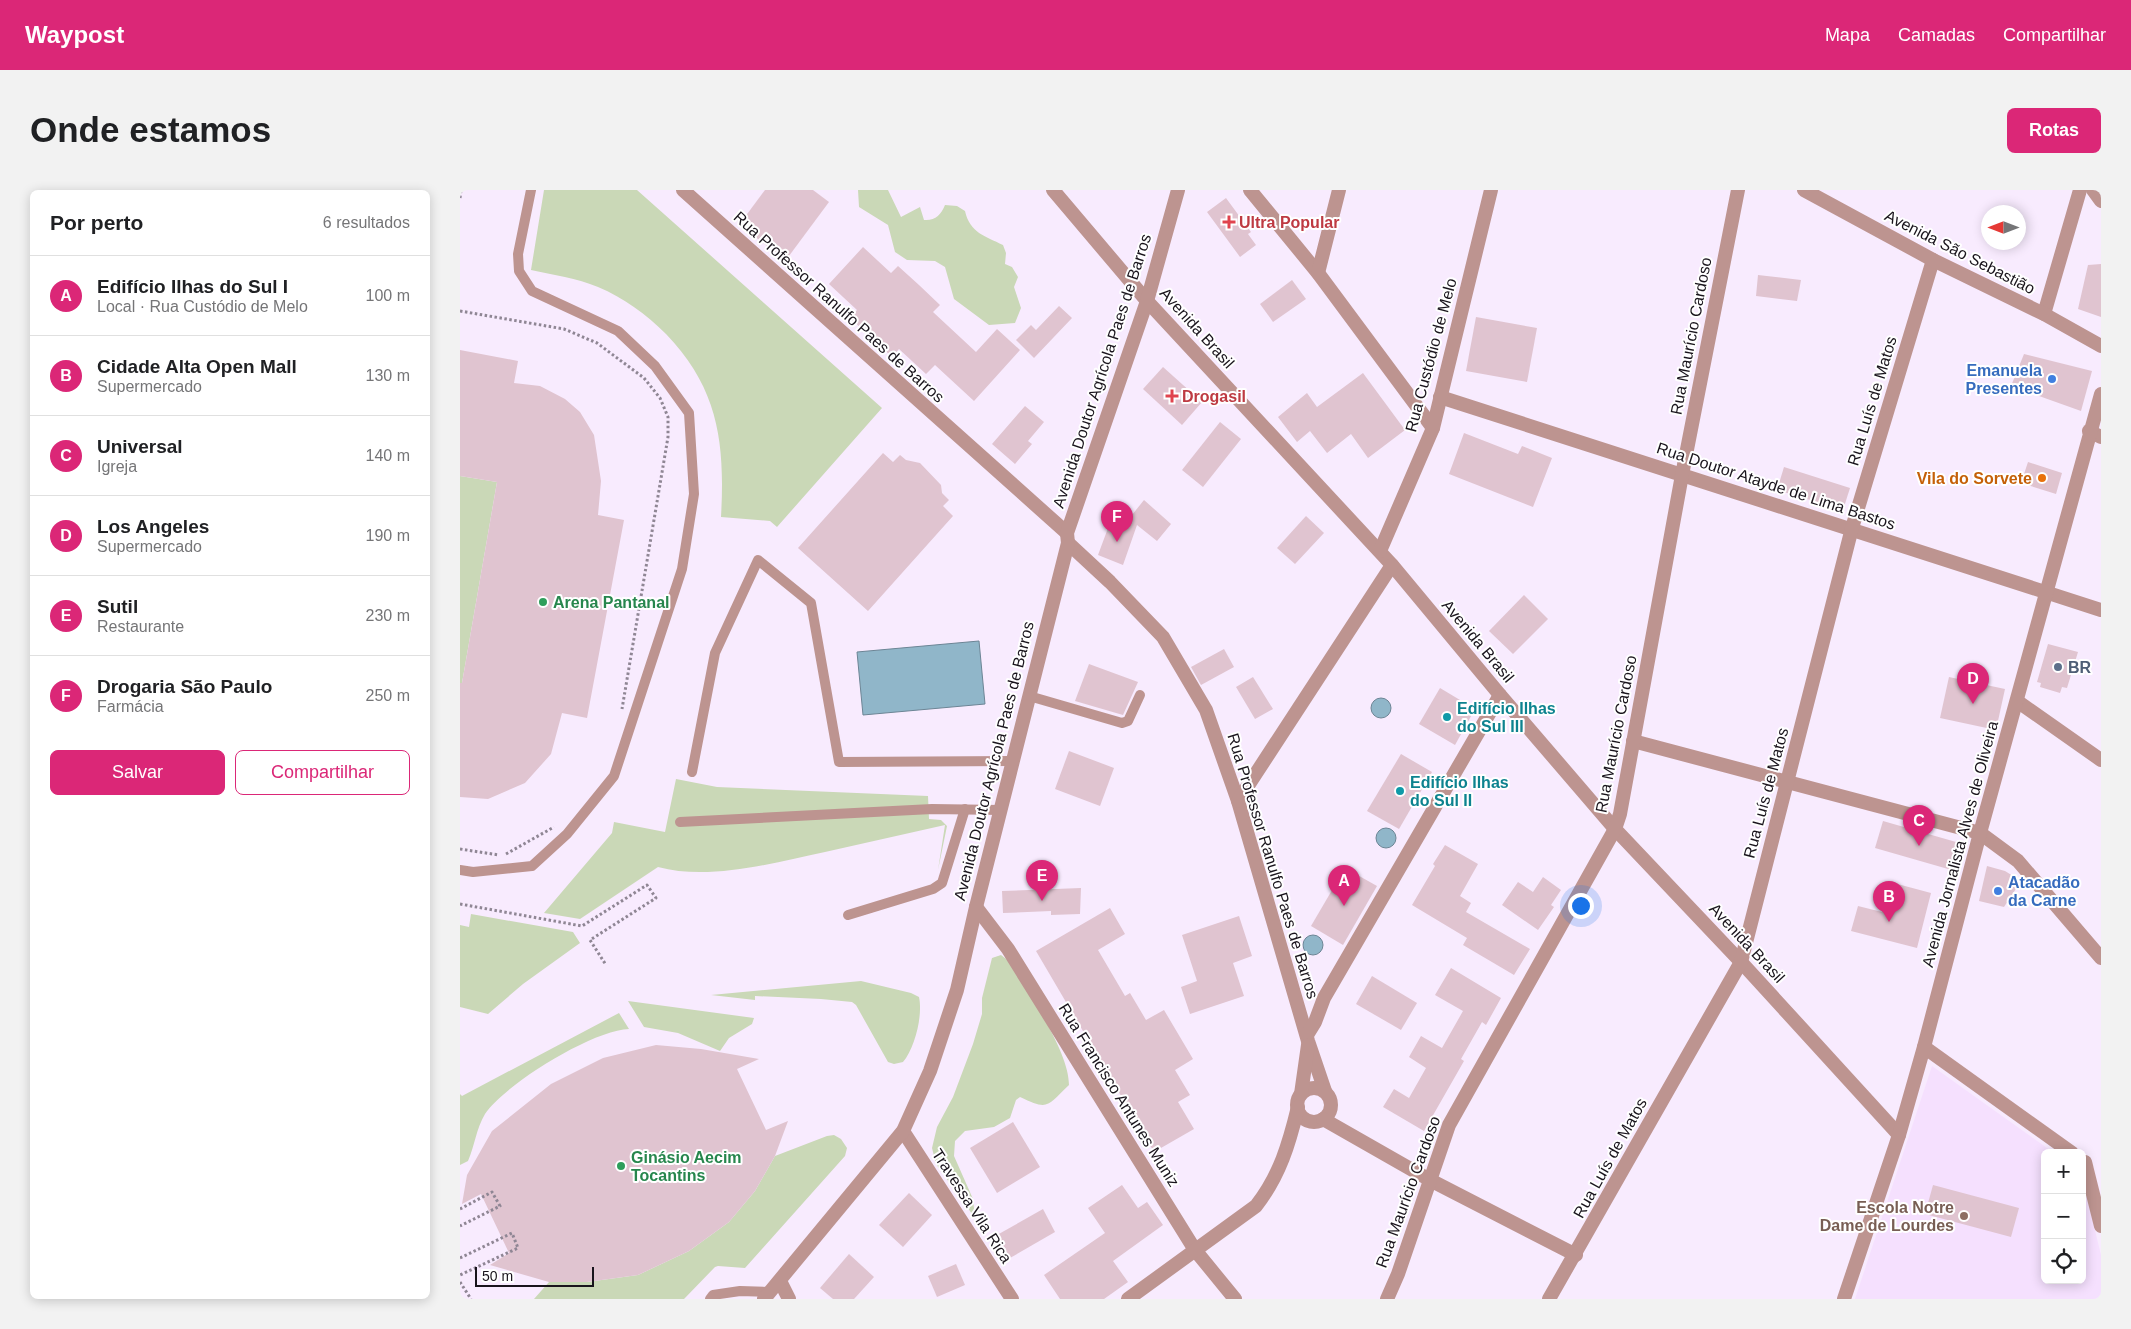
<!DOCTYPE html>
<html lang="pt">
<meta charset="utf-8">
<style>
:root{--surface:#fff;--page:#f2f2f2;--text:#202124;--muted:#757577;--line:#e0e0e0;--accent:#db2777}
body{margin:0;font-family:Helvetica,sans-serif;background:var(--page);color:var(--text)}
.controls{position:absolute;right:15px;bottom:15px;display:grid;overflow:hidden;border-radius:8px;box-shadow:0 2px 12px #0003}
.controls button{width:45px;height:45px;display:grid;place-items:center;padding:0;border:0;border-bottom:1px solid var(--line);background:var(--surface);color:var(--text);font:25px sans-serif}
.compass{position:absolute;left:1521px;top:15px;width:45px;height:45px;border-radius:50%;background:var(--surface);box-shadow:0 2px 12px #0003;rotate:270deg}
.scale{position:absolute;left:15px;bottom:12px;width:119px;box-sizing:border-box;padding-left:5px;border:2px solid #19141c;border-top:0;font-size:14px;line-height:18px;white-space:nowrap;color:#19141c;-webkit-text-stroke:4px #fff;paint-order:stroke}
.you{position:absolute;left:1120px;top:715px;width:18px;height:18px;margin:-12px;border:4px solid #fff;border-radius:50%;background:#1a73e8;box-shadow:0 0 0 8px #1a73e833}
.badge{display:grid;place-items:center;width:32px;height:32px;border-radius:50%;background:var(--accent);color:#fff;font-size:16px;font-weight:700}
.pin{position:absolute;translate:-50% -41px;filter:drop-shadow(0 1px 2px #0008)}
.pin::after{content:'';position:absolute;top:26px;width:18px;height:15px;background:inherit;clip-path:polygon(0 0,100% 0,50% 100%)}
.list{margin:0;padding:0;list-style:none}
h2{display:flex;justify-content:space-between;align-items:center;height:65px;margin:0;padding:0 20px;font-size:21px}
h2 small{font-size:16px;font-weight:400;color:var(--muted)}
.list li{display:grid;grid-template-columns:32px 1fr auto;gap:15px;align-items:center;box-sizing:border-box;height:80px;padding:0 20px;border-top:1px solid var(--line)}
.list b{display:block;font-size:19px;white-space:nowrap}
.list p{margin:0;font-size:16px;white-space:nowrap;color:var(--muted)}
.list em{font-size:16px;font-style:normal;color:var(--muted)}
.actions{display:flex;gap:10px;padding:15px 20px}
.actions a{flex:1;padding:11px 0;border:1px solid var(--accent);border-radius:8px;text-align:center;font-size:18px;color:var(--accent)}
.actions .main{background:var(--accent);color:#fff}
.icon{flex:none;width:28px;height:28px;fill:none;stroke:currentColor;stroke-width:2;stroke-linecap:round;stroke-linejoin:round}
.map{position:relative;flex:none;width:1641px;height:1109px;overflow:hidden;border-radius:8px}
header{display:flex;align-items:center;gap:30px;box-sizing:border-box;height:70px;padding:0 25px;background:var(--accent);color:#fff}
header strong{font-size:24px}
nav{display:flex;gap:28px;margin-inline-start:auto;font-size:18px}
.intro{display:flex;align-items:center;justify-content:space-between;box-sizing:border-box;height:120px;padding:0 30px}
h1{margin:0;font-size:35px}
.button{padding:12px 22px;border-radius:8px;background:var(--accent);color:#fff;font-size:18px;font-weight:700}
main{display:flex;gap:30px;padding:0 30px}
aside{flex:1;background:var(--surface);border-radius:8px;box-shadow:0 2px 12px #0003}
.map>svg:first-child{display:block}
.built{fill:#f5e0fe}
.green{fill:#cad8b7}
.water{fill:#90b6c9;stroke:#6c8595}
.building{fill:#e0c4d0}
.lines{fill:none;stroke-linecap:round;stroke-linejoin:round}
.path{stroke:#8f8694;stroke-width:3;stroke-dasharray:2.5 2.5;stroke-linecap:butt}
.service{stroke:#bd9490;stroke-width:10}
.minor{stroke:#bd9490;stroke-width:14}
.tertiary{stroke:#bd9490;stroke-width:14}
.health-dot{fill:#e0444e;stroke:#fff;stroke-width:2}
.shop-dot{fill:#3f7fe0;stroke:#fff;stroke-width:2}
.food-dot{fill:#e8710a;stroke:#fff;stroke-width:2}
.leisure-dot{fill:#2e9e5b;stroke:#fff;stroke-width:2}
.service-dot{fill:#5c6f8a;stroke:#fff;stroke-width:2}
.culture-dot{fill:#0f9aa8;stroke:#fff;stroke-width:2}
.education-dot{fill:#8d6e63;stroke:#fff;stroke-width:2}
.labels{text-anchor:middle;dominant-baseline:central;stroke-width:4;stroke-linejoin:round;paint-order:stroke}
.health-label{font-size:16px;font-weight:bold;fill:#be3a42;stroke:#fff;text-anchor:start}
.street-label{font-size:16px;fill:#19141c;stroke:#fff}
.shop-label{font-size:16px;font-weight:bold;fill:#366cbe;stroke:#fff;text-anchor:end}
.food-label{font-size:16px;font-weight:bold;fill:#c56008;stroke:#fff;text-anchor:end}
.leisure-label{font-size:16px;font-weight:bold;fill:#27864d;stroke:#fff;text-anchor:start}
.service-label{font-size:16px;font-weight:bold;fill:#4e5e75;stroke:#fff;text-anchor:start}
.culture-label{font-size:16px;font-weight:bold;fill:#0d838f;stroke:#fff;text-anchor:start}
.education-label{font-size:16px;font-weight:bold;fill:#785e54;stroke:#fff;text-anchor:end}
</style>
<header>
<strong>Waypost</strong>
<nav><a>Mapa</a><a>Camadas</a><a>Compartilhar</a></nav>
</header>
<div class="intro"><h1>Onde estamos</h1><a class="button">Rotas</a></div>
<main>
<aside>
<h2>Por perto<small>6 resultados</small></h2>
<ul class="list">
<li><span class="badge">A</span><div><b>Edifício Ilhas do Sul I</b><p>Local · Rua Custódio de Melo</p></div><em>100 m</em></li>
<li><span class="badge">B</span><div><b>Cidade Alta Open Mall</b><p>Supermercado</p></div><em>130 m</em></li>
<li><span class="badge">C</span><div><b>Universal</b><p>Igreja</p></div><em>140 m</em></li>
<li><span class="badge">D</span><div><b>Los Angeles</b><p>Supermercado</p></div><em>190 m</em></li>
<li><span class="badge">E</span><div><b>Sutil</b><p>Restaurante</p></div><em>230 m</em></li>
<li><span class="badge">F</span><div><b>Drogaria São Paulo</b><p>Farmácia</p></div><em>250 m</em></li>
</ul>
<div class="actions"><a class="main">Salvar</a><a>Compartilhar</a></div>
</aside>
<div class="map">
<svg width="1641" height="1109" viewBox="0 0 1641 1109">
<rect width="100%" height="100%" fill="#f8ebfe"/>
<path class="built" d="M1472 876 1594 963H1585V1090H1622V987L1641 1065V1109H1395Z"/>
<g class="green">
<path d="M84 0H177L422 218 317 337 310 331 261 327C265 254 259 199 206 144 186 124 164 108 138 97 117 88 93 85 71 80Z"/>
<path d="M398 0H428L441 27 460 17 464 30C475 31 481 25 485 15L497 16 505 21C510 43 525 46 543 55L546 63 545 74 552 77 558 87 554 97 561 118 555 133 529 135 494 109 485 77 475 71 447 70 435 62 428 35 399 17Z"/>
<path d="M0 286 37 292 2 493H0Z"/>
<path d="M216 589 257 597 468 606 469 629 481 630 487 636 478 680 485 635C445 644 405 653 365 662 313 673 249 691 198 677L120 729 84 723 152 643 154 632 205 642Z"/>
<path d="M11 724 113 742 120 753 63 794 28 824 0 817V735L9 737Z"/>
<path d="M541 765 550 772C568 803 609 861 609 895 587 916 589 921 560 907L556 910 550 928 534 937 505 941 495 951 494 966 513 1009 515 1028 476 974 472 958 477 937 493 907 513 854 522 824V808L532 768Z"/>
<path d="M401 791 451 803 459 807C463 825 455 858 443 872L434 874 428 872 396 815 392 812 361 809 295 806V810L251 805Z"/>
<path d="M168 811 294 828 292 834 269 848 260 861 218 843 184 837Z"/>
<path d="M159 823 169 839C133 840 45 894 25 924 16 939 15 955 8 971L0 975V904L2 906Z"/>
<path d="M374 945 381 949 387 958 385 966 285 1078 258 1076 255 1077 224 1109H74L89 1092H127L178 1085 229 1061 269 1032 295 1001 315 966 367 946Z"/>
</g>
<g class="water">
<path d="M519 451 525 514 403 525 397 462Z"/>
<circle cx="921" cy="518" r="10"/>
<circle cx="926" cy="648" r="10"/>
<circle cx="853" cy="755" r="10"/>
</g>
<g class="building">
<path d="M305 0H353L369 12 326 70 279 35Z"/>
<path d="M766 8 791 42 788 44 796 55 780 67 747 22Z"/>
<path d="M403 57 431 83 438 76 459 95 480 115 473 122 516 162 537 139 560 160 514 211 475 175 466 184 439 159 432 167 390 128 397 120 369 94Z"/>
<path d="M1641 74V127L1618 119 1628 75Z"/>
<path d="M1298 85 1341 90 1337 111 1296 106Z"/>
<path d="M832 90 846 109 813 132 800 114Z"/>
<path d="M599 116 612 128 574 168 556 150 571 135 576 140Z"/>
<path d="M1016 127 1077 138 1067 192 1006 181Z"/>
<path d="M0 160 58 171 54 193 80 196 105 209 120 222 134 245 141 291 138 325 164 330 127 528 102 523 91 564 65 593 28 609 0 607V493H2L37 292 0 286Z"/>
<path d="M1564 164 1632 181 1621 221 1551 196Z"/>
<path d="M703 177 742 212 722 235 683 199Z"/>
<path d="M903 183 945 240 908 268 891 244 867 263 850 241 837 252 818 227 847 203 857 217Z"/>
<path d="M565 216 584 232 568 251 572 254 555 274 532 254Z"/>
<path d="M760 232 781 249 743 297 722 280Z"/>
<path d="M1004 243 1058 264 1062 256 1092 268 1073 317 989 284Z"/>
<path d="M423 263 433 272 440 265 446 270 460 273 481 295 482 303 489 310 483 316 493 326 408 421 338 358Z"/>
<path d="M1568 272 1602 283 1596 304 1561 293Z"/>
<path d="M1324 277 1390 298 1383 320 1317 300Z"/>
<path d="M684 310 711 334 697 351 677 335 663 375 638 365 651 330 664 335Z"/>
<path d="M846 326 864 343 835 374 817 358Z"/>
<path d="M1064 405 1088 429 1053 464 1029 441Z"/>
<path d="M1588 454 1618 462 1607 498 1602 497 1600 503 1580 497 1581 493 1577 492Z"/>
<path d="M764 459 774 477 741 495 731 477Z"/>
<path d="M629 474 678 492 663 525 615 511Z"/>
<path d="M793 487 813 519 795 529 776 497Z"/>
<path d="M1489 487 1545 499 1536 540 1480 528Z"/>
<path d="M980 498 1015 519 995 555 959 534Z"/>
<path d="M609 561 654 578 640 616 595 599Z"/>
<path d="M941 564 972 582 939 639 907 621Z"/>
<path d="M1423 631 1503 654 1495 681 1415 658Z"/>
<path d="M985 655 1018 674 1000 706 1011 713 1006 722 1070 759 1054 785 1003 755 1007 748 952 715 975 676 973 674Z"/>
<path d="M1527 676 1545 681 1561 691 1544 717 1519 711Z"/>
<path d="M885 678 917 696 883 755 851 736Z"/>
<path d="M1083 687 1101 700 1091 715 1094 717 1078 740 1042 715 1058 692 1073 702Z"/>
<path d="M1430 692 1471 703 1457 758 1391 741 1398 716 1422 722Z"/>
<path d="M621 698 620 724 591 725V721L543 723 542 701Z"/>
<path d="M650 718 665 744 638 760 665 806 670 803 686 830 704 820 733 869 715 880 730 905 718 912 734 939 694 962 576 761Z"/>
<path d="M779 726 792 766 773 773 784 806 730 824 721 797 737 791 722 745Z"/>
<path d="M991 778 1041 808 1026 835 1022 832 1001 869 1004 871 964 941 923 917 934 899 949 908 966 878 949 867 961 846 982 858 1003 821 975 805Z"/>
<path d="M912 786 957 813 941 840 896 814Z"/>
<path d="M196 855 241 859 299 869 277 879 306 940 328 931 315 966 295 1001 269 1032 229 1061 178 1085 127 1092H89L30 1075 49 1063 21 1004 2 1014 7 985 32 941 91 894 143 868Z"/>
<path d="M553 932 580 977 537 1003 510 958Z"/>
<path d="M662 995 678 1018 687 1012 703 1035 653 1071 668 1092 644 1109H600L584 1085 645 1043 628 1018Z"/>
<path d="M1473 995 1559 1018 1551 1047 1465 1024Z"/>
<path d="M449 1003 472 1025 443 1057 419 1035Z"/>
<path d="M583 1019 595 1042 550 1068 537 1045Z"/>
<path d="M389 1064 414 1087 394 1109H373L360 1098Z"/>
<path d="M496 1074 505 1095 477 1107 468 1086Z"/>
</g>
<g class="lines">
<g class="path">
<path d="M0 8 1 0"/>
<path d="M0 121 104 139 137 153 184 188 200 208 208 227V247L162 519"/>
<path d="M0 659 39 665"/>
<path d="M46 664 94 637"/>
<path d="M0 714 122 736 187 695 196 708 130 750 146 775"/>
<path d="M0 1019 32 1002 40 1016 0 1036"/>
<path d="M0 1068 52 1043 58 1058 0 1085"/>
<path d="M0 1092 11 1109"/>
</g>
<g class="service">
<path d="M569 506 662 533 668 531 680 505"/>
<path d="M232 582 255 463 298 370 351 413 379 572 553 571"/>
<path d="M220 632 472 619 541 620"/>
<path d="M0 680 13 682 72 676 107 644 154 586 222 379 234 304 229 223 195 176 158 141 72 101 59 81 58 64 71 0"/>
<path d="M388 725 473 699 482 693 505 619"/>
<path d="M250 1109 253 1105 280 1101 310 1102"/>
</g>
<g class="minor">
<path d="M223 0 607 343"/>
<path d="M593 0 687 111 932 375 1040 505 1155 639 1281 772 1439 945"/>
<path d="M790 0 858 83 973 238"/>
<path d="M858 83 879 0"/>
<path d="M1584 124 1620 0"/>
<path d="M980 207 1641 420"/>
<path d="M1629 241 1641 247"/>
<path d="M608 353 650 392 703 447 746 520 778 611 848 851 865 901"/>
<path d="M920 361 973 238 1031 0"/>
<path d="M1557 511 1641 570"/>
<path d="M1173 551 1520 643 1558 671 1641 768"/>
<path d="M778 611 932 375"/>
<path d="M516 717 548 759 735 1060 775 1109"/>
<path d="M847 845 855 832 864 808 1040 505"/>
<path d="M1464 857 1612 963"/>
<circle cx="854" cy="915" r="17"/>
<path d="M841 904 848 855"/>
<path d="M863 929 970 990 1116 1065"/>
<path d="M443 941 552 1109"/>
<path d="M1625 972 1641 1036"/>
<path d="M320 1091 329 1109"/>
<path d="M668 1109 796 1016C820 985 829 954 838 917"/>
<path d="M927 1109 938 1084 989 935 1155 639 1160 624 1222 285 1278 0"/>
<path d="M1089 1109 1281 772 1392 338 1473 70"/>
</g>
<g class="tertiary">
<path d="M1344 0 1473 70 1584 124 1641 156"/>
<path d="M1633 0 1641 11"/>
<path d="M304 1109 443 941 470 881 497 800 516 717 608 353 607 343 687 111 718 0"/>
<path d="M1384 1109 1439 945 1464 857 1520 643 1641 204"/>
</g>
</g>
<g class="health-dot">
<path d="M766.5 24.5h5v5h5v5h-5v5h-5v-5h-5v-5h5z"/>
<path d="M709.5 198.5h5v5h5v5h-5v5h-5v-5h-5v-5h5z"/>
</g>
<g class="shop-dot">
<circle cx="1592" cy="189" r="5"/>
<circle cx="1538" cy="701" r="5"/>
</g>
<circle class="food-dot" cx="1582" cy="288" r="5"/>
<g class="leisure-dot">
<circle cx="83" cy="412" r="5"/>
<circle cx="161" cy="976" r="5"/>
</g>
<circle class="service-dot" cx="1598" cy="477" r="5"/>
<g class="culture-dot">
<circle cx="987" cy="527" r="5"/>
<circle cx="940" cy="601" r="5"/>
</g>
<circle class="education-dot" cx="1504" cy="1026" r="5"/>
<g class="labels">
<g class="health-label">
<text x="779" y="32">Ultra Popular</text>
<text x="722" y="206">Drogasil</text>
</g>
<g class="street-label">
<text transform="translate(1500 62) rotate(27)">Avenida São Sebastião</text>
<text transform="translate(379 117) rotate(42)">Rua Professor Ranulfo Paes de Barros</text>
<text transform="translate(737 138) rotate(48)">Avenida Brasil</text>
<text transform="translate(1231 146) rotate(-79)">Rua Maurício Cardoso</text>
<text transform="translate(971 165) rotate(-75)">Rua Custódio de Melo</text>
<text transform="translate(642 181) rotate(-72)">Avenida Doutor Agrícola Paes de Barros</text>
<text transform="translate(1412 211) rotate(-73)">Rua Luís de Matos</text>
<text transform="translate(1316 296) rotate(18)">Rua Doutor Atayde de Lima Bastos</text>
<text transform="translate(1018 451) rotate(50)">Avenida Brasil</text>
<text transform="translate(1156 544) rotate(-79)">Rua Maurício Cardoso</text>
<text transform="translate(534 571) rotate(-76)">Avenida Doutor Agrícola Paes de Barros</text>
<text transform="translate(1306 603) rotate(-75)">Rua Luís de Matos</text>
<text transform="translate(1500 654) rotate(-75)">Avenida Jornalista Alves de Oliveira</text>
<text transform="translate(813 676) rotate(73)">Rua Professor Ranulfo Paes de Barros</text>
<text transform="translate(1287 753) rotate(47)">Avenida Brasil</text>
<text transform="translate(659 905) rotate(58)">Rua Francisco Antunes Muniz</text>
<text transform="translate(1150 968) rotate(-61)">Rua Luís de Matos</text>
<text transform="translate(948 1002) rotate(-70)">Rua Maurício Cardoso</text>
<text transform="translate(512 1016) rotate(57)">Travessa Vila Rica</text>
</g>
<g class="shop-label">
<text x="1582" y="180">Emanuela<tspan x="1582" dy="18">Presentes</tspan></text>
<text x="1548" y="692" text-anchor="start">Atacadão<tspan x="1548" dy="18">da Carne</tspan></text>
</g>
<g class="food-label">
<text x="1572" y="288">Vila do Sorvete</text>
</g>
<g class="leisure-label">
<text x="93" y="412">Arena Pantanal</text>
<text x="171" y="967">Ginásio Aecim<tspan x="171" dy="18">Tocantins</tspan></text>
</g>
<g class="service-label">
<text x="1608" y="477">BR</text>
</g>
<g class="culture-label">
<text x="997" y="518">Edifício Ilhas<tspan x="997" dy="18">do Sul III</tspan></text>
<text x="950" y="592">Edifício Ilhas<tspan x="950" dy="18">do Sul II</tspan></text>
</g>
<g class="education-label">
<text x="1494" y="1017">Escola Notre<tspan x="1494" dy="18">Dame de Lourdes</tspan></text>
</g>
</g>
</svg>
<div class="controls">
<button>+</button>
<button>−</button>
<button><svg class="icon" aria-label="locate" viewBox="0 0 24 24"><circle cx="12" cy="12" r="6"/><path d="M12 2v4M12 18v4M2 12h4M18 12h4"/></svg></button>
</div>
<svg class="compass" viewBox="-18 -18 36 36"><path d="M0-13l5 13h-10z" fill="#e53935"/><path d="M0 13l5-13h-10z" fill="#757577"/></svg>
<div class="scale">50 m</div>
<div class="you"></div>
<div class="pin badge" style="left:884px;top:716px">A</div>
<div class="pin badge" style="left:1429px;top:732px">B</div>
<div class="pin badge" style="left:1459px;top:656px">C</div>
<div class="pin badge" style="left:1513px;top:514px">D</div>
<div class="pin badge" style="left:582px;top:711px">E</div>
<div class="pin badge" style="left:657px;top:352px">F</div>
</div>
</main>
